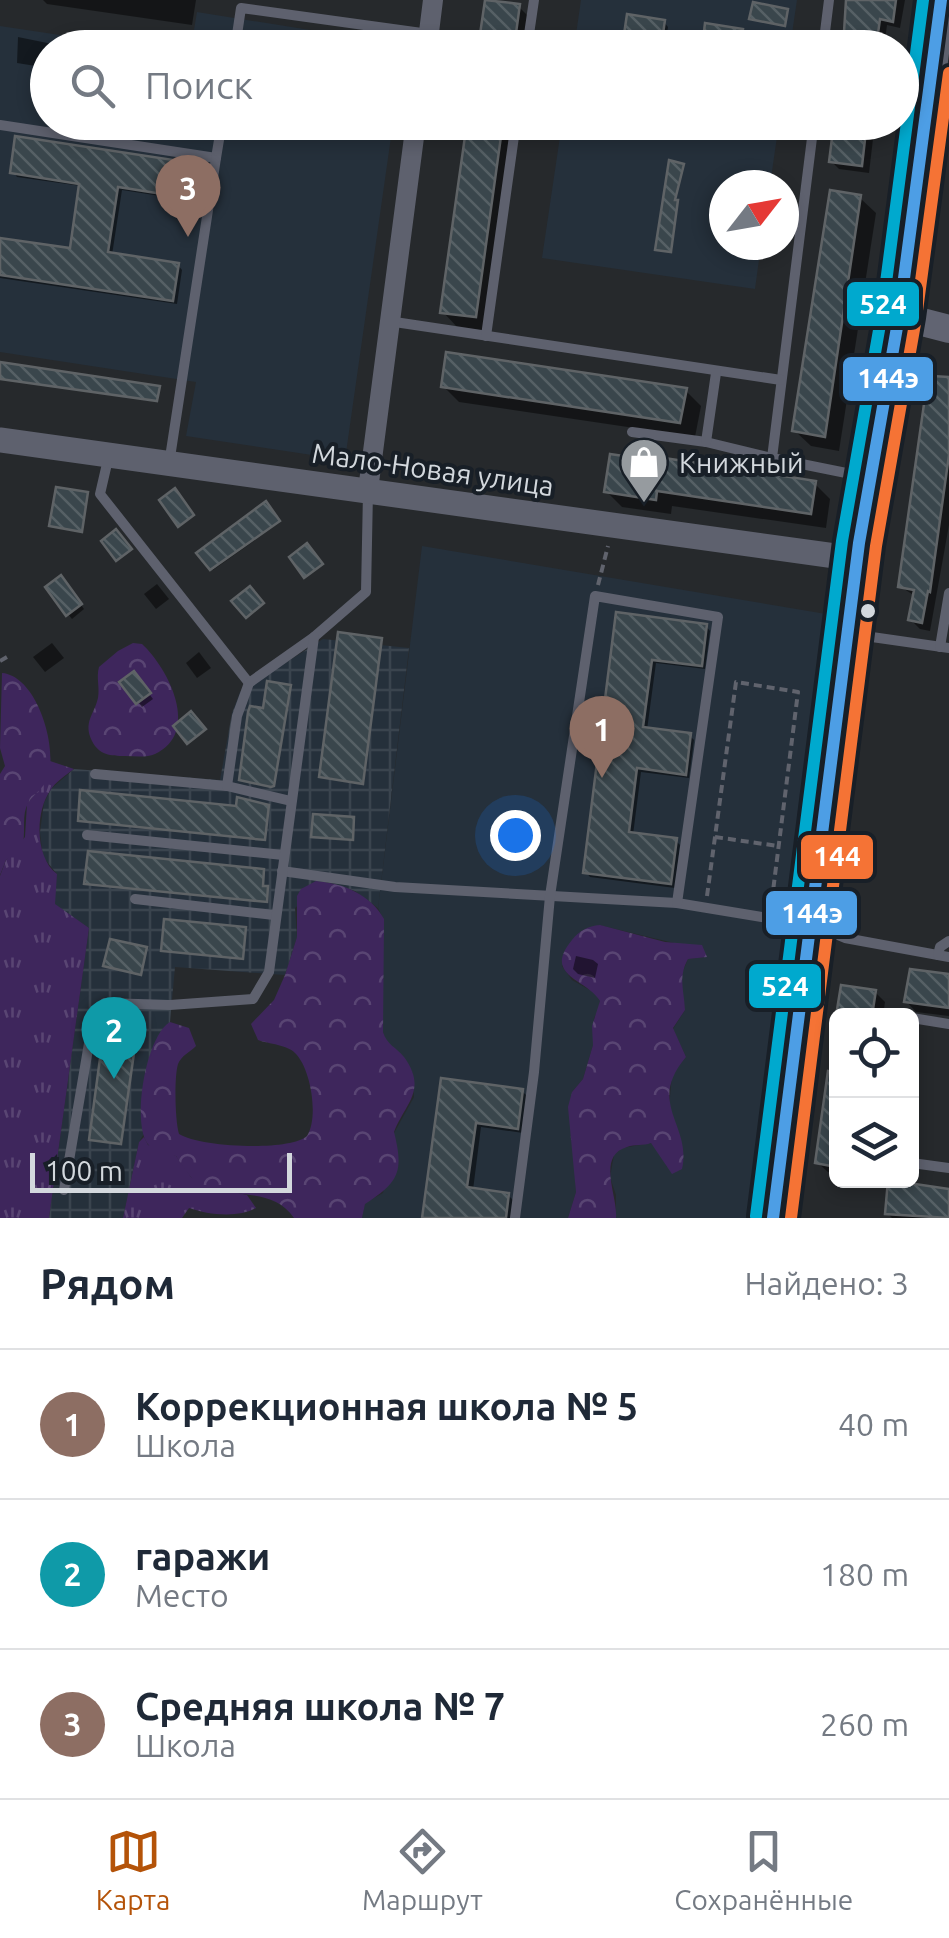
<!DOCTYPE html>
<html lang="ru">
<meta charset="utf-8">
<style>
:root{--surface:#fff;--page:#f2f2f3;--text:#1f2937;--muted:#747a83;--line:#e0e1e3;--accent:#b45309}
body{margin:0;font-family:Ubuntu,sans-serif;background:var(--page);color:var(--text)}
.controls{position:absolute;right:30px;bottom:30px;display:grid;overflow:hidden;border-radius:15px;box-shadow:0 5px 15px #0003}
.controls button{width:90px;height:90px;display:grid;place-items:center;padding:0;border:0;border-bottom:2px solid var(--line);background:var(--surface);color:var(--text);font:50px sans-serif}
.compass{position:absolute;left:709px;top:170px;width:90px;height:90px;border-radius:50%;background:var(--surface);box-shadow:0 5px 15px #0003;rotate:59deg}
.scale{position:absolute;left:30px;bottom:25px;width:262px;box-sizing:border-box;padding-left:10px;border:5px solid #d3d8dd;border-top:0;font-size:28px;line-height:35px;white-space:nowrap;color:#d3d8dd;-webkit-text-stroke:8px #181f27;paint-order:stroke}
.you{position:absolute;left:515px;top:835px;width:35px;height:35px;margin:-25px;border:8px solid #fff;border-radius:50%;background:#1a73e8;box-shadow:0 0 0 15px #1a73e833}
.badge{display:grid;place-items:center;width:65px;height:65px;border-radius:50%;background:var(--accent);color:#fff;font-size:32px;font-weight:700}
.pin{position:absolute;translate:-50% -82px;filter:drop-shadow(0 2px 5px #0008)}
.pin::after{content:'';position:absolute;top:52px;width:35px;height:30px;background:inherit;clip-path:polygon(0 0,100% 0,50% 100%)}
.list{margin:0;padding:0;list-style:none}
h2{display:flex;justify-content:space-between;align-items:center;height:130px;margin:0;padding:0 40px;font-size:42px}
h2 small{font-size:32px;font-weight:400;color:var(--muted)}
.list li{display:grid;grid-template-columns:65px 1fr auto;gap:30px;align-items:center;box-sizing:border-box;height:150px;padding:0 40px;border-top:2px solid var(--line)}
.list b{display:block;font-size:38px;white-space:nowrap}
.list p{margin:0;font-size:32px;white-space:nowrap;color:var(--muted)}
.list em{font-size:32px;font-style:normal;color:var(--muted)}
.icon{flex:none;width:55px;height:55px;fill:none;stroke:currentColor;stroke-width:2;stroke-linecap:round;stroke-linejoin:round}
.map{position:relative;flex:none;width:949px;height:1218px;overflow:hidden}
.search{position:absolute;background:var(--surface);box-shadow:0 5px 15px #0003;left:30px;right:30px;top:30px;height:110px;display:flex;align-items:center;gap:25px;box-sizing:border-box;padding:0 35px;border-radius:55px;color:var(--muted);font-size:38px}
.sheet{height:580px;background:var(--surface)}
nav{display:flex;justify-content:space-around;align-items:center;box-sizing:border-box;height:140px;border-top:2px solid var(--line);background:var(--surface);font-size:28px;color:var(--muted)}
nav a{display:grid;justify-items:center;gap:5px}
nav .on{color:var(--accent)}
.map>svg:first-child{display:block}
.built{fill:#25303b}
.industrial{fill:url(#industrial-grid)}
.grass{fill:url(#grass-tufts)}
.forest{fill:url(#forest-crowns)}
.shadow{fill:#0007}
.building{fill:url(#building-back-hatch);stroke:#5f6366;stroke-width:2.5}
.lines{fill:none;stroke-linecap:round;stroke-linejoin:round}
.path{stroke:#60636d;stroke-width:4;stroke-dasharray:8 5;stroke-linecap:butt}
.service{stroke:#5e616e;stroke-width:10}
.minor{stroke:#5e616e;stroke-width:20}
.tertiary{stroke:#5e616e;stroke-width:25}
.secondary{stroke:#616472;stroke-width:28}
.primary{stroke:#5d616e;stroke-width:30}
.bus-1-casing{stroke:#181f27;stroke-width:20}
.bus-2-casing{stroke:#181f27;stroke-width:20}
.bus-3-casing{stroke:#181f27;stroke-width:20}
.bus-1{stroke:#4d9ee5;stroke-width:12}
.bus-2{stroke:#f57335;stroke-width:12}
.bus-3{stroke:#00a9ce;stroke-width:12}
.bus-dot{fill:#d3d8dd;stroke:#181f27;stroke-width:4}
.labels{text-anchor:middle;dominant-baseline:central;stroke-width:8;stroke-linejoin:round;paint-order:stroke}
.poi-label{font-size:28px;fill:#d3d8dd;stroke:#181f27;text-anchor:start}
.street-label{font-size:28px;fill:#d3d8dd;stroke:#181f27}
.line-badge{stroke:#181f27;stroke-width:4}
.badge-label{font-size:28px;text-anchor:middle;font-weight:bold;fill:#fff}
</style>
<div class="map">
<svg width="949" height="1218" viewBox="0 0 949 1218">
<defs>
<pattern id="industrial-grid" width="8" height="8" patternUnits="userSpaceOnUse" patternTransform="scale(2.5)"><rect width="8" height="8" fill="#25303b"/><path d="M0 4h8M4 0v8" fill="none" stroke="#3a444e"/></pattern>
<pattern id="grass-tufts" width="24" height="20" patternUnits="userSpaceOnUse" patternTransform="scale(2.5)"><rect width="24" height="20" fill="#3e265c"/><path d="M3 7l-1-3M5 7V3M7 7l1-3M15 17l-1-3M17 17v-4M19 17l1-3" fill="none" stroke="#594573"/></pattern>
<pattern id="forest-crowns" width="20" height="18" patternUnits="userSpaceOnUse" patternTransform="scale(2.5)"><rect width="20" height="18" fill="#3e265c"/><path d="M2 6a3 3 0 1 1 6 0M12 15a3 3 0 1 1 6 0" fill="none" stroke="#594573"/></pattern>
<pattern id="building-back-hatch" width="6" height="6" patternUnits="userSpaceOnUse" patternTransform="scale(2.5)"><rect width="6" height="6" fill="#3a464c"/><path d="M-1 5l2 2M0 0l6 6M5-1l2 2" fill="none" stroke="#566065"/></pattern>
</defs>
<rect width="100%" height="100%" fill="#26292c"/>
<g class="built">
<path d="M581 0H797L790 47 574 48Z"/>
<path d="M197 12 404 45 403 48H191Z"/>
<path d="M0 26 140 47 48 48V122L393 123 345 460 186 436 196 382 0 352Z"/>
<path d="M562 123H779L770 185H724V245H761L755 289 542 258Z"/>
<path d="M422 546 832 615 753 1218H616V1195L610 1177 614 1155 622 1148 651 1143 663 1156 667 1167 679 1137 669 1108 672 1074 686 1057 673 1029 685 1010 680 978 688 959 705 957 674 943 599 925 562 966 572 980 595 993 600 1001 599 1009 594 1018 593 1045 583 1079 572 1092 576 1192 568 1218H362L365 1203 383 1193 394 1133 414 1097 412 1072 402 1055 386 1042 383 1032V919L378 908Z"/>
</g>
<path class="industrial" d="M323 639 409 648 378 908 355 891 325 881 295 908 297 937 285 975 175 967 170 1022 146 1130 139 1142 123 1218H49L89 928 54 904 57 874 43 857 40 832 44 803 51 789 74 769 220 780 232 713 240 692Z"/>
<g class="grass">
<path d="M50 761 74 769C66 775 55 782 50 791 35 812 35 858 57 874L55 904 89 928 49 1218H0V876L6 860 25 837 27 804C38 790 49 780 50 761Z"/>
<path d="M144 1137 148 1145 176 1156 191 1177 206 1186 247 1195 256 1208C238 1218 209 1215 189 1208L182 1218H123L139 1142Z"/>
</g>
<g class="forest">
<path d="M133 643 142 644C169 669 201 733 155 754 146 758 135 756 125 756 111 756 99 755 92 741 83 722 94 715 98 698 100 687 96 678 99 667L118 651Z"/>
<path d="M2 673C37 676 58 747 48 777 44 790 30 795 26 808 22 820 26 834 22 847L6 860 0 875V774L5 766 0 748Z"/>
<path d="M316 881C343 883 371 895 384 919L383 1032C387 1045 396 1047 404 1057 428 1090 405 1104 394 1132 404 1172 399 1182 365 1204L362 1218H294C271 1184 228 1202 197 1182 188 1176 182 1165 176 1156 165 1155 154 1153 147 1143 132 1120 146 1036 170 1022L189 1028 196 1046C190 1052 181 1056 178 1064 174 1077 175 1121 179 1134 199 1147 289 1152 307 1136 319 1118 311 1068 295 1053 288 1045 269 1044 258 1040L251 1024 274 1000 285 975 297 937V896L301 889Z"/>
<path d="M600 925 665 942 702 945 707 957 688 959C678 977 684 990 685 1010L673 1028 686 1057C646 1104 692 1125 682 1169L672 1174 651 1143C643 1146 635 1144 627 1147 596 1156 618 1196 616 1218H568L576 1192 568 1107 572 1092 583 1079 593 1045 592 1026 600 1001C587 979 542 976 572 940 579 931 588 926 600 925Z"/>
</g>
<g class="shadow">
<path d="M43 0H196L192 25 47 4Z"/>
<path d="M848 0H905L900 28 887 25 884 48H846Z"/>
<path d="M519 7 534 22 530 48H481Z"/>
<path d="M664 22 668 27 665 48H625Z"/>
<path d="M742 31 746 36 744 48H704Z"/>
<path d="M18 37 72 48H48V68L17 63Z"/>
<path d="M470 122H520L490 331 458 328 443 312Z"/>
<path d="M695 122H733L731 135 699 130Z"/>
<path d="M836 122H875L869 173 839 169 832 162Z"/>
<path d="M191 166 196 170 192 201 122 190 112 255 178 265 182 270 177 304 0 278V240L72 251 81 186 17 177 13 172Z"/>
<path d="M683 166 676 201 678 204 672 252 659 250Z"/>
<path d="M860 198 876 213 839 451 811 446 795 431Z"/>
<path d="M719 207H724V219L717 217Z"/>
<path d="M0 365 159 388 158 402 0 379Z"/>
<path d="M949 380V525L930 631 920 629 911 620 915 596 901 587Z"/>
<path d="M443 386 686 391 701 406 695 437 459 402Z"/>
<path d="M814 483 830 499 826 528 672 506 671 514 622 507 606 491Z"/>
<path d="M87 494 83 532 52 526Z"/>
<path d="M266 504 279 523 213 570 200 554Z"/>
<path d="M65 583 84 609 72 619 68 614Z"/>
<path d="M157 584 169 599 156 609 144 594Z"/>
<path d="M618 615 706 626 710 631 705 669 656 663 647 730 690 736 694 740 689 778 641 772 633 835 676 841 680 845 675 888 590 877 586 872Z"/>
<path d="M381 640 364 784 323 778 322 776Z"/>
<path d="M52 643 64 658 45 672 33 657Z"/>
<path d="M199 652 211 668 197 678 186 663Z"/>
<path d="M138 679 153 699 142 707 123 682Z"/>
<path d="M268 807 266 840 80 820 238 809Z"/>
<path d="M576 956 593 960 598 964 595 978 578 974 573 969Z"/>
<path d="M949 977V1016L916 1012 906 1001Z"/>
<path d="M875 992 885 1002 883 1016H839Z"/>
<path d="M137 1020 122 1145 93 1141 91 1139Z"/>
<path d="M836 1032V1174L828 1172 817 1162Z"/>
<path d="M444 1081 522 1091 528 1097 523 1133 481 1127 473 1190 508 1195 514 1201 512 1218H425Z"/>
<path d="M912 1112 917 1114 916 1129 912 1128Z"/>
<path d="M949 1191V1218H892L887 1213Z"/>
</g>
<g class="building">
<path d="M485 0 520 4 514 48H478Z"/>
<path d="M846 0H896L893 22 880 19 876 48H843Z"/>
<path d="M753 2 788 9 785 26 749 19Z"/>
<path d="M627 14 665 20 661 48H622Z"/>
<path d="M705 23 743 29 740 48H702Z"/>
<path d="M467 122H503L476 317 440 313Z"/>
<path d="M834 122H867L862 166 829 162Z"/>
<path d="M15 136 193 163 188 198 118 187 108 252 179 263 173 301 0 275V238L70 248 79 184 10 173Z"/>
<path d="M669 160 684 164 675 200H678L671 252 655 250Z"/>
<path d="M830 190 861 195 825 437 792 431Z"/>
<path d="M446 352 687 388 680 423 441 387Z"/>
<path d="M0 362 160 386 157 401 0 379Z"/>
<path d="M932 376 949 377V455L930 592 928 591 922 623 908 620 914 590 898 587 925 397 930 398Z"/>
<path d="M610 454 664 462V458L816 481 811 514 657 491 656 500 604 492Z"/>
<path d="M56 487 88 492 82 532 49 526Z"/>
<path d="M175 488 194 515 178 527 159 500Z"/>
<path d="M266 501 280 521 210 570 196 553Z"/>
<path d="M116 529 132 549 116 561 101 541Z"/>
<path d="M307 543 323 564 304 578 289 557Z"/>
<path d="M61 575 82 604 66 616 45 587Z"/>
<path d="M250 586 264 603 246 618 231 601Z"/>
<path d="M616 612 707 624 702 666 652 660 643 727 691 733 686 775 637 768 629 832 677 838 671 884 583 873Z"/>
<path d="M338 632 382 638 363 784 319 777Z"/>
<path d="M134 671 151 693 136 704 119 682Z"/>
<path d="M267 681 291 685 274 786 271 787 239 780 248 712 250 706 263 708Z"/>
<path d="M191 711 206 729 187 744 173 726Z"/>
<path d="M80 790 236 806 237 797 269 805 265 840 78 821Z"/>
<path d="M313 814 354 817 353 840 311 837Z"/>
<path d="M88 851 264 869 263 886H268L267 902 84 884Z"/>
<path d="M164 919 246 927 243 959 161 951Z"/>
<path d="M110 939 147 947 141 975 103 966Z"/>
<path d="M910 969 949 974V1008L904 1002Z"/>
<path d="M841 985 876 990 872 1016H836Z"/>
<path d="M106 1014 139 1018 121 1144 89 1140Z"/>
<path d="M828 1071 836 1072V1167L815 1163Z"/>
<path d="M441 1078 523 1089 518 1129 476 1123 467 1187 509 1193 506 1218H422Z"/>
<path d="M888 1180 949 1189V1218L885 1214Z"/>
</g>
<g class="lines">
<g class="path">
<path d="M598 585 608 546"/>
<path d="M0 661 7 657"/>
<path d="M715 837 778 846"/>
<path d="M707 896 736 682 798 692 771 907"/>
</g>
<g class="service">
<path d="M235 48 241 8 429 34"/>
<path d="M527 48 534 0"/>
<path d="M823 48 829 0"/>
<path d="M814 122 772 458 866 477"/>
<path d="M0 125 216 158 169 464"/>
<path d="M216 158 222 122"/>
<path d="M388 321 781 380"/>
<path d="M486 336 516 122"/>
<path d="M632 432 706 442 772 458"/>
<path d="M706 442 716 373"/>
<path d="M109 455 100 494 249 683"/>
<path d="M851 634 949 648"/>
<path d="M940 647 949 593"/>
<path d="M95 774 227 786 291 801"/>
<path d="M227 786 237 716 249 683 314 637 366 592 368 492"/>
<path d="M87 835 283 855"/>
<path d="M282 871 395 887 677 903 792 922 806 917"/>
<path d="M135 899 274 915"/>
<path d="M816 926 845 938 949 957"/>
<path d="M938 955 940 947 949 941"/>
<path d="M912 1018 949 1024"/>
<path d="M912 1163 949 1168"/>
<path d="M64 1190 94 1014 105 1003 170 1005 253 999 269 972 314 637"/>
<path d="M515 1218 534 1072 550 896 595 596 718 617 677 903"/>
</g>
<g class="minor">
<path d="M427 48 433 0"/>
<path d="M368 490 416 122"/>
</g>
<path class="tertiary" d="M0 440 857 559"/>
<path class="secondary" d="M899 316 949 329"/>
<path class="primary" d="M773 1218 859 543 899 316 941 0"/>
<g class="bus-1-casing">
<path id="bus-1" d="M773 1218 859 543 899 316 941 0"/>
</g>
<g class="bus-2-casing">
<path id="bus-2" d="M791 1218 876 546 916 318 949 73"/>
</g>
<g class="bus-3-casing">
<path id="bus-3" d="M756 1216 842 541 882 313 923 0"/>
</g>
<use href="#bus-1" class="bus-1"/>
<use href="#bus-2" class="bus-2"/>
<use href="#bus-3" class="bus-3"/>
</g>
<defs>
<g id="shop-pin" transform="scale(2.5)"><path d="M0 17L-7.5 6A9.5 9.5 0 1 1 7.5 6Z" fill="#969b9f" stroke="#181f27"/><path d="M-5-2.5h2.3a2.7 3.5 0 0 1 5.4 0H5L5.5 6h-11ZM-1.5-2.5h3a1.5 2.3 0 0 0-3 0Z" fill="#fff"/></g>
</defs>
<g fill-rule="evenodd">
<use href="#shop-pin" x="644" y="462"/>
</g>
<circle class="bus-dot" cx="868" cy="611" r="9"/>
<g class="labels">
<g class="poi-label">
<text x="679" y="462">Книжный</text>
</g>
<g class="street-label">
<text transform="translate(433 469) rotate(8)">Мало-Новая улица</text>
</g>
</g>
<g class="line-badge">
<rect x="845" y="280" width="76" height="48" rx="10" fill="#00a9ce"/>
<rect x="841" y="355" width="94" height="48" rx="10" fill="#4d9ee5"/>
<rect x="799" y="833" width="76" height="48" rx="10" fill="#f57335"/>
<rect x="764" y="889" width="95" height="48" rx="10" fill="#4d9ee5"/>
<rect x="747" y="962" width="76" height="48" rx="10" fill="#00a9ce"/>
</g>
<g class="badge-label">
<text x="883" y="314">524</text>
<text x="888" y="388">144э</text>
<text x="837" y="866">144</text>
<text x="812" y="923">144э</text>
<text x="785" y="996">524</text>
</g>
</svg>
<div class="controls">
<button><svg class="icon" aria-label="locate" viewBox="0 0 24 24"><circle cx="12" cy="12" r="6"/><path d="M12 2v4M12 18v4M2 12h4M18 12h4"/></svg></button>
<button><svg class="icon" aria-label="layers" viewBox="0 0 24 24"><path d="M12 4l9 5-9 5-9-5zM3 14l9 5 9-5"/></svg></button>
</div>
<svg class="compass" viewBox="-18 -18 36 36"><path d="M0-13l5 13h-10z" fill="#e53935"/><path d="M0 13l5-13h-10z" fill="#747a83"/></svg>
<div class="scale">100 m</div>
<div class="you"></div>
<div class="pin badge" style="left:602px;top:778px;background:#8d6e63">1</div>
<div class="pin badge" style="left:114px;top:1079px;background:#0f9aa8">2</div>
<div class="pin badge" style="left:188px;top:237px;background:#8d6e63">3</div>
<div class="search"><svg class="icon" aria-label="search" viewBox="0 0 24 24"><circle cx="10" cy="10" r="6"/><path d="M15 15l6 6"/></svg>Поиск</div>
</div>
<section class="sheet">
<h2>Рядом<small>Найдено: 3</small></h2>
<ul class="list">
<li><span class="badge" style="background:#8d6e63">1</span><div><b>Коррекционная школа № 5</b><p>Школа</p></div><em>40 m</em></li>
<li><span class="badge" style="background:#0f9aa8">2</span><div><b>гаражи</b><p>Место</p></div><em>180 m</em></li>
<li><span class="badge" style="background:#8d6e63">3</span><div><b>Средняя школа № 7</b><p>Школа</p></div><em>260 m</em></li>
</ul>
</section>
<nav>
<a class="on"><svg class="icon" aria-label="map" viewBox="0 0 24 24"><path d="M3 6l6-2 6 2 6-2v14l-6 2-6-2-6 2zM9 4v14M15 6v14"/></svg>Карта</a>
<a><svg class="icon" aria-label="directions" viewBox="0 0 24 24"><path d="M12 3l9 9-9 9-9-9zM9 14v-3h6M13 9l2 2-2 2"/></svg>Маршрут</a>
<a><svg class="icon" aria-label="saved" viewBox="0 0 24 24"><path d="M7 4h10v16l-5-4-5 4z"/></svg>Сохранённые</a>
</nav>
